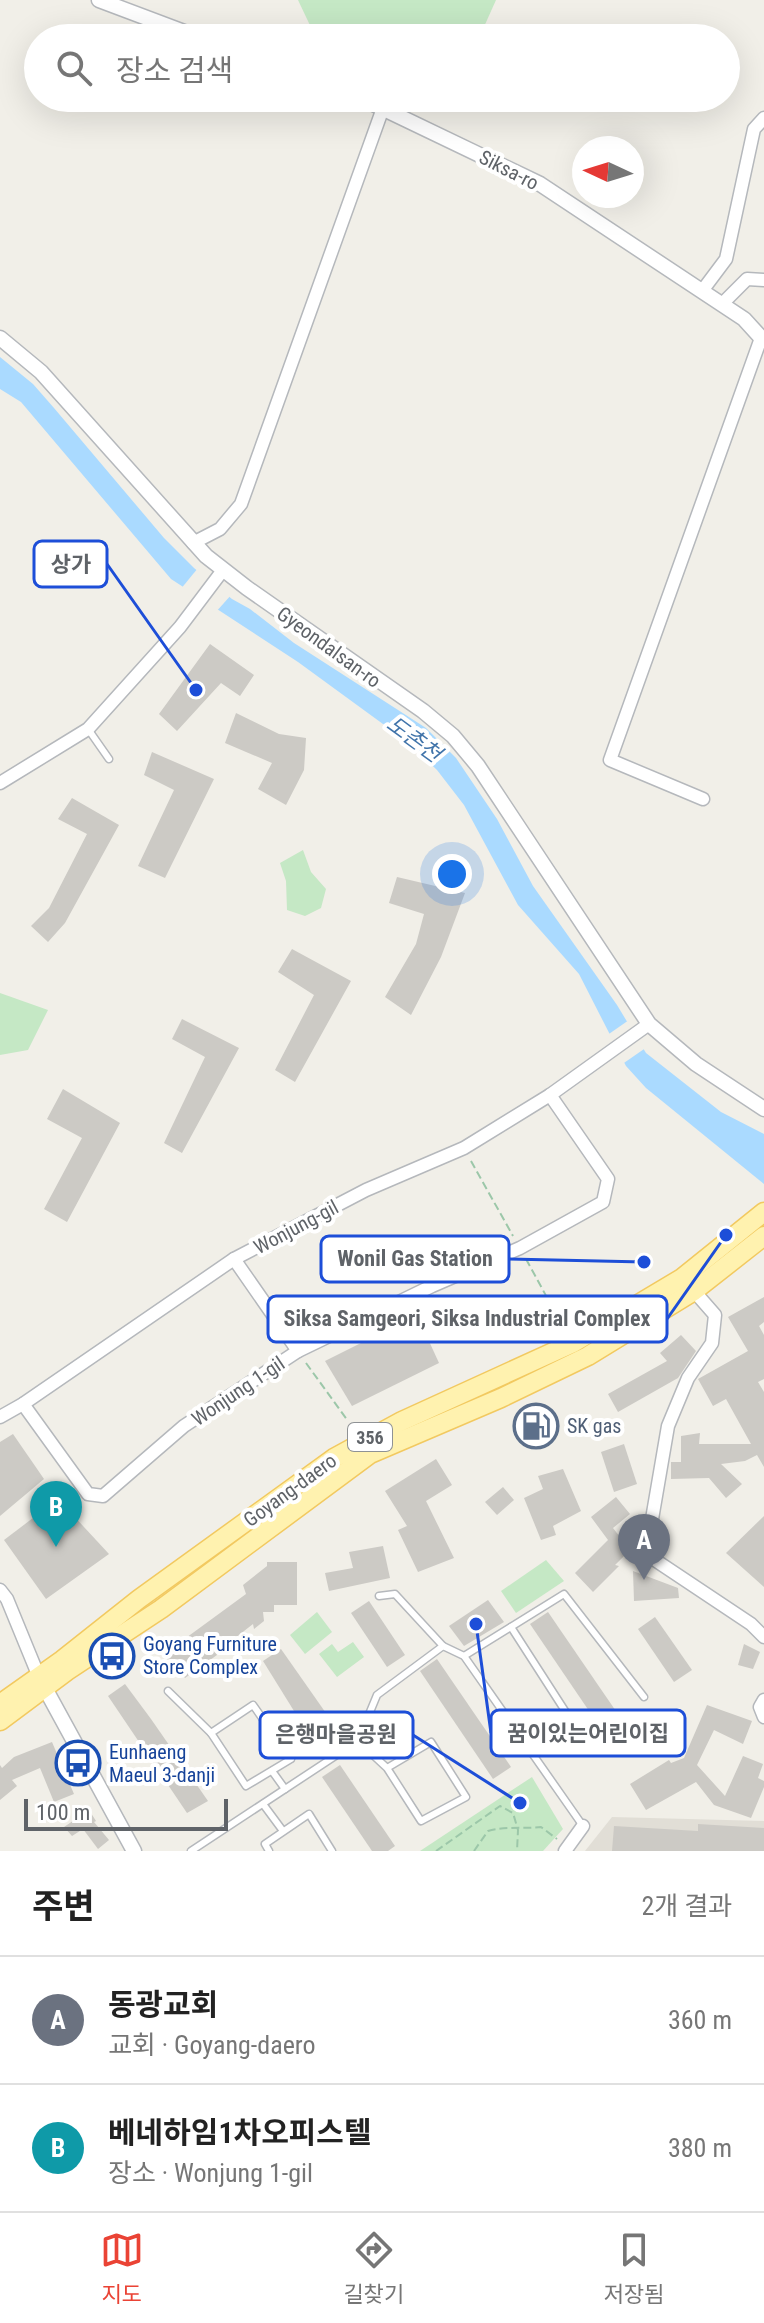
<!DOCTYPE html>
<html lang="ko">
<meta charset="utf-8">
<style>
:root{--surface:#fff;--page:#f6f6f6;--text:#222;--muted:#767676;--line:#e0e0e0;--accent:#ea4335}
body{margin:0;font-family:"Roboto Condensed","Noto Sans KR",sans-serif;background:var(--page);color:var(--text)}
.compass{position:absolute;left:572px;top:136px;width:72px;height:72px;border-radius:50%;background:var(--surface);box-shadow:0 8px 32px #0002;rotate:274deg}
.scale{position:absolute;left:24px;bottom:20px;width:204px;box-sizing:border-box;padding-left:8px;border:4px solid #5f6368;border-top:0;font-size:22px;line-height:28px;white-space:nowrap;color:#5f6368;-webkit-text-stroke:6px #fff;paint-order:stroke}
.you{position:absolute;left:452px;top:874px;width:28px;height:28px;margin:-20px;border:6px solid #fff;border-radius:50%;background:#1a73e8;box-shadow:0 0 0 12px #1a73e833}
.badge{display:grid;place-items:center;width:52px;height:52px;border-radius:50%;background:var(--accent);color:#fff;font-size:26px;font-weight:700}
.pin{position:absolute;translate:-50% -66px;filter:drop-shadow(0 2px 4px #0008)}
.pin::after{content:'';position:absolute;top:42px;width:28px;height:24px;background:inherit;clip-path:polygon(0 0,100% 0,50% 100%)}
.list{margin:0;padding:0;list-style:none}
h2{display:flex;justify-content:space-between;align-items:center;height:104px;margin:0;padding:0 32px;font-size:34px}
h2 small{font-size:26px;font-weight:400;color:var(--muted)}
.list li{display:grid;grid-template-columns:52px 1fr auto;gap:24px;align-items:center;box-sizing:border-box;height:128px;padding:0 32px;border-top:2px solid var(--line)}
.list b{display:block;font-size:30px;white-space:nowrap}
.list p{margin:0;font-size:26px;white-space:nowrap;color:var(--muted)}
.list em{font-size:26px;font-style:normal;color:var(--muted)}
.icon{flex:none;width:44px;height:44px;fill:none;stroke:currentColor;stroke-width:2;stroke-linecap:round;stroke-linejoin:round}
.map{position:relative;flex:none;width:764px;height:1851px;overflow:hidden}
.search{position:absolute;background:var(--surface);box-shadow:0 8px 32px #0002;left:24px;right:24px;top:24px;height:88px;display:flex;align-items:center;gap:20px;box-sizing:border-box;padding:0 28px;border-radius:44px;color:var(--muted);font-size:30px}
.sheet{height:360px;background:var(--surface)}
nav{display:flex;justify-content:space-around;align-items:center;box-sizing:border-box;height:112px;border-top:2px solid var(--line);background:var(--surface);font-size:22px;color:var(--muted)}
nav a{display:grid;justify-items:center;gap:4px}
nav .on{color:var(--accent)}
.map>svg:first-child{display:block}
.education{fill:#e1ded6}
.green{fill:#c5e8c5}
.water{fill:#aadaff}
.pier{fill:#f1efe8}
.building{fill:#cccac5}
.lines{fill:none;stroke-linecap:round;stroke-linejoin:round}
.service-casing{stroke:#b5b8bc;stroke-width:9}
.minor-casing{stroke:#b5b8bc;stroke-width:15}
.tertiary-casing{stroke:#b5b8bc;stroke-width:17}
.primary-casing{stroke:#f2c960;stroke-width:21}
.path{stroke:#9cc7a9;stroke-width:2;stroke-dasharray:8 4;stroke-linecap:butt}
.service{stroke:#fff;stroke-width:6}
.minor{stroke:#fff;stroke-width:12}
.tertiary{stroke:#fff;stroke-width:14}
.primary{stroke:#fff2af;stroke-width:18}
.labels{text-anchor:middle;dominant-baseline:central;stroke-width:8;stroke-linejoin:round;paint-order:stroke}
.shield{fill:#fff;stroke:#8f9295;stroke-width:2}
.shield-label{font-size:18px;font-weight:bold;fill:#5f6368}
.street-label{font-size:20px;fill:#5f6368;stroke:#fff}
.service-label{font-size:20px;fill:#4e5e75;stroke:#fff;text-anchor:start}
.transit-label{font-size:20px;fill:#164399;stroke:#fff;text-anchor:start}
.water-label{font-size:22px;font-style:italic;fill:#4174aa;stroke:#fff}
.leader{fill:none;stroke:#1d4ed8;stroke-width:3}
.callout-dot{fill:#1d4ed8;stroke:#fff;stroke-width:3}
.callout{fill:#fff;stroke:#1d4ed8;stroke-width:3}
.callout-label{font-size:22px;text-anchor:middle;font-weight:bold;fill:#5f6368}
</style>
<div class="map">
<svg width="764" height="1851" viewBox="0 0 764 1851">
<rect width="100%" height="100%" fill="#f1efe8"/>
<path class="education" d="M612 1817 764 1821V1851H585Z"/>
<g class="green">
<path d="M298 0H496L479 38H316Z"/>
<path d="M303 850 311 872 326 889 321 908 305 916 287 910 286 881 280 863Z"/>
<path d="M0 993 48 1010 28 1050 0 1055Z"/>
<path d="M546 1560 564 1581 516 1613 501 1591Z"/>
<path d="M317 1612 332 1632 305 1654 290 1635Z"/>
<path d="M353 1642 364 1657 337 1677 319 1654 332 1644 338 1652Z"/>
<path d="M532 1777 563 1829 543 1851H420Z"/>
</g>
<path class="water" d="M0 357 33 384 54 408 164 538 194 568 232 599 250 609 294 643 426 728 456 758 497 819 533 886 617 1005 646 1053 721 1112 764 1134V1184L646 1088 626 1066 579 974 518 905 464 805 437 770 409 743 298 662 171 579 21 402 0 389Z"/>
<g class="pier">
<path d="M198 568 232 594 215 613 180 590Z"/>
<path d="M629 1020 647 1047 621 1065 606 1036Z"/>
</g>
<g class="building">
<path d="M210 644 254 675 240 696 221 683 177 731 159 714Z"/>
<path d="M236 713 279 734 306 738 304 770 286 805 258 789 272 763 225 743Z"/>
<path d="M152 752 214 779 165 878 138 866 174 790 144 775Z"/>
<path d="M72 798 119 825 65 923 48 942 31 926 49 908 87 834 58 819Z"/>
<path d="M397 877 465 893 441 957 411 1015 385 997 416 944 424 914 389 903Z"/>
<path d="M292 949 351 981 295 1082 275 1070 314 995 278 972Z"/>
<path d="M182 1019 239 1048 182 1153 164 1143 205 1057 172 1039Z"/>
<path d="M63 1089 120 1123 67 1222 44 1209 82 1138 47 1119Z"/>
<path d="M764 1297V1322L759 1326 764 1335V1379L758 1382 764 1392V1467L757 1455 745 1461 721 1464 742 1484 726 1498 709 1478 671 1479V1462H681V1436L700 1433 699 1444H751L726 1399 713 1406 698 1379 748 1351 728 1317Z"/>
<path d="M417 1315 439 1363 352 1406 325 1361Z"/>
<path d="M681 1335 696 1351 678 1378 618 1412 608 1394 667 1361 660 1353Z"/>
<path d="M13 1434 44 1479 0 1516V1442Z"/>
<path d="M624 1444 637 1484 614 1492 601 1452Z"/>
<path d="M436 1459 452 1485 426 1501 454 1558 418 1572 398 1530 407 1526 385 1491Z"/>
<path d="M563 1469 581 1511 553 1526 556 1535 541 1540 524 1498 543 1489 538 1476Z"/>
<path d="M503 1487 514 1500 497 1515 485 1502Z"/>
<path d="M616 1497 630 1514 613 1528 630 1550 615 1565 619 1566 593 1592 575 1573 608 1540 591 1517Z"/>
<path d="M58 1499 109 1554 46 1599 4 1540Z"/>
<path d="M764 1516V1587L726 1553Z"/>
<path d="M383 1546 390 1578 329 1591 325 1573 353 1568 349 1552Z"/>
<path d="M267 1562H297V1605H274V1612H263L264 1621 254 1629 253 1624 216 1653 217 1655 185 1678 178 1668 175 1670 164 1654 246 1594 243 1585 267 1566Z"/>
<path d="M633 1571 678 1588 679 1598 634 1601Z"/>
<path d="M488 1600 504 1622 464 1646 449 1626Z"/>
<path d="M369 1601 405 1655 387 1667 351 1613Z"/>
<path d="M548 1612 622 1720 604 1733 530 1624Z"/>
<path d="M655 1617 692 1670 674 1682 638 1629Z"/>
<path d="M744 1644 760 1652 753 1669 738 1665Z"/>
<path d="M281 1649 335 1726 312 1740 263 1661Z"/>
<path d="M437 1659 511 1767 493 1779 420 1671Z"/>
<path d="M125 1684 151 1719 208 1801 187 1813 108 1696Z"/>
<path d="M707 1705 752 1721 743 1744 714 1730 697 1765 725 1796 743 1756 763 1764 758 1778 764 1781V1787L751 1818 714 1805 696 1782 646 1810 630 1784 669 1760 671 1763 684 1758Z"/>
<path d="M52 1742 74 1794 54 1802 40 1768 12 1780 17 1786 0 1800V1765L2 1768 14 1757Z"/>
<path d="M340 1765 395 1846 388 1851H372L322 1777Z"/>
<path d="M89 1810 96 1821 94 1822 109 1840 98 1849 83 1829 72 1836 64 1827Z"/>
<path d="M698 1824 764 1828V1851H612L614 1826 698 1831Z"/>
</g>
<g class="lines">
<g class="service-casing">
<g id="service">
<path d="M88 729 109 759"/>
<path d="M379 1596 395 1594 443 1646"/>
<path d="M511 1627 578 1731"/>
<path d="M464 1656 564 1594 644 1697"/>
<path d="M168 1691 211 1733"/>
<path d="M253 1705 291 1759 246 1786 211 1733Z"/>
<path d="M358 1741 387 1768 421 1821 466 1797 431 1742 387 1768"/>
<path d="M272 1771 285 1789"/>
<path d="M263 1804 283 1831"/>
<path d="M191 1851 358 1741 377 1695 443 1646 464 1656 583 1826"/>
<path d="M269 1851 265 1844 309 1814 332 1851"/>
</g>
</g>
<g class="minor-casing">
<g id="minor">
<path d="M702 291 726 259 754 129 764 118"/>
<path d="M722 304 747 279 764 280"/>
<path d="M193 543 220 529 241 504 383 108"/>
<path d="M0 783 88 729 180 627 223 570"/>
<path d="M703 799 610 760 761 338"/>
<path d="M234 1259 298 1351"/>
<path d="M694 1291 715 1315 712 1343 688 1378 668 1426 646 1554 751 1624 764 1637"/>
<path d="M23 1404 88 1494 103 1496 184 1426 298 1351 432 1286 520 1248 603 1202 608 1179 550 1095"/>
<path d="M0 1417 23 1404 234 1259 366 1190 464 1148 550 1095 649 1024"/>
<path d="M0 1590 7 1599 39 1677"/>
<path d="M764 1700 760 1707 764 1717"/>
<path d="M565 1851 583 1826"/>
</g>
</g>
<g class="tertiary-casing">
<g id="tertiary">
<path d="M99 0 200 38"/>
<path d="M361 98 540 184 744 319 764 341"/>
<path d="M0 338 41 372 206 556 247 588 423 711 453 736 478 766 649 1024 696 1064 764 1109"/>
<path d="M40 1679 134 1851"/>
</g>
</g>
<g class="primary-casing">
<g id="primary">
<path d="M0 1704 62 1660 139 1599 334 1458 402 1421 573 1343 682 1278 764 1212"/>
<path d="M0 1721 67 1671 161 1609 370 1454 501 1398 588 1356 694 1291 764 1236"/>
</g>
</g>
<g class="path">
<path d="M471 1161 513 1236"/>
<path d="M526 1259 562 1325"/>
<path d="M306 1363 348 1421"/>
<path d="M436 1851 500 1806 513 1813 518 1830 517 1851"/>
<path d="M474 1851 488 1831C506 1826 523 1829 541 1827L557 1839"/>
</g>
<use href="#service" class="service"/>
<use href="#minor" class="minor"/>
<use href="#tertiary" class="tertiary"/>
<use href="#primary" class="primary"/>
</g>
<defs>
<g id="fuel-ring" transform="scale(2.3)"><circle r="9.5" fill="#fff" stroke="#5c6f8a" stroke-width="1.5"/><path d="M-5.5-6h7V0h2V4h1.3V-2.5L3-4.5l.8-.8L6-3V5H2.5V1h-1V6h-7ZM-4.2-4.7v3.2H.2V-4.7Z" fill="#5c6f8a"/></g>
<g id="bus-ring" transform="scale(2.3)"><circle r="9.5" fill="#fff" stroke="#1a4fb4" stroke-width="1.5"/><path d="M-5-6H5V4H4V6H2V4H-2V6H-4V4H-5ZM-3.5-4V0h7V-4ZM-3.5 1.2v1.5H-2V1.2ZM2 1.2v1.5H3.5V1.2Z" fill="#1a4fb4"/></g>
</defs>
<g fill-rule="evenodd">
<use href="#fuel-ring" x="536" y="1426"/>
<use href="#bus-ring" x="112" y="1656"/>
<use href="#bus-ring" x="78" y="1763"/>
</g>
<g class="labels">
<rect class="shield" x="348" y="1423" width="44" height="28" rx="6"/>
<g class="shield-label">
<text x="370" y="1437">356</text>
</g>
<g class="street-label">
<text transform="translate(509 170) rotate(27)">Siksa-ro</text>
<text transform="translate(329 647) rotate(36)">Gyeondalsan-ro</text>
<text transform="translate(296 1227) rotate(-28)">Wonjung-gil</text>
<text transform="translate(238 1391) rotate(-34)">Wonjung 1-gil</text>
<text transform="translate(290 1490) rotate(-36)">Goyang-daero</text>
</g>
<g class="service-label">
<text x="567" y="1426">SK gas</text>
</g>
<g class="transit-label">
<text x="143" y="1644">Goyang Furniture<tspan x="143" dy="23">Store Complex</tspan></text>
<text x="109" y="1752">Eunhaeng<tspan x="109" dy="23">Maeul 3-danji</tspan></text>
</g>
<g class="water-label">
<text transform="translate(414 739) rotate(36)">도촌천</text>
</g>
</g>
<path class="leader" d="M196 690L107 564M644 1262L509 1259M726 1235L667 1319M476 1624L491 1733M520 1803L413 1735"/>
<g class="callout-dot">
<circle cx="196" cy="690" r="8"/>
<circle cx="644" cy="1262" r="8"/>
<circle cx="726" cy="1235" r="8"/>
<circle cx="476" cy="1624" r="8"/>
<circle cx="520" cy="1803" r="8"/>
</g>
<g class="callout">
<rect x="34" y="541" width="73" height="46" rx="8"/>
<rect x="321" y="1236" width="188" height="46" rx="8"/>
<rect x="268" y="1296" width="399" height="46" rx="8"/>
<rect x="491" y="1710" width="194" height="46" rx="8"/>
<rect x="260" y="1712" width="153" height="46" rx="8"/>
</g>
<g class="callout-label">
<text x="71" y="572">상가</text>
<text x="415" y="1266">Wonil Gas Station</text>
<text x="467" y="1326">Siksa Samgeori, Siksa Industrial Complex</text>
<text x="588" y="1741">꿈이있는어린이집</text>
<text x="336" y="1742">은행마을공원</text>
</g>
</svg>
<svg class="compass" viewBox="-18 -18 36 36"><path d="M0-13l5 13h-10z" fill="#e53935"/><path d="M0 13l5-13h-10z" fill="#767676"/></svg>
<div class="scale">100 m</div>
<div class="you"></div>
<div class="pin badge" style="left:644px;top:1580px;background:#6b7280">A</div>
<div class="pin badge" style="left:56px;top:1547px;background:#0f9aa8">B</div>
<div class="search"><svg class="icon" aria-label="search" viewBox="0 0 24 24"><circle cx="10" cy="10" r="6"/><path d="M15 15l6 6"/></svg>장소 검색</div>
</div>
<section class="sheet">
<h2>주변<small>2개 결과</small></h2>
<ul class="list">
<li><span class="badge" style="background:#6b7280">A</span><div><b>동광교회</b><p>교회 · Goyang-daero</p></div><em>360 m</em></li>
<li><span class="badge" style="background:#0f9aa8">B</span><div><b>베네하임1차오피스텔</b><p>장소 · Wonjung 1-gil</p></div><em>380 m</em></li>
</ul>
</section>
<nav>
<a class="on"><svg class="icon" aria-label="map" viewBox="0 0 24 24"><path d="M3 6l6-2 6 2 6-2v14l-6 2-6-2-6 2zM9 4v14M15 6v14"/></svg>지도</a>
<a><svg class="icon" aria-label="directions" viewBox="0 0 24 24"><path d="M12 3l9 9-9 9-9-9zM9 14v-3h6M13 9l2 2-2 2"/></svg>길찾기</a>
<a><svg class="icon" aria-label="saved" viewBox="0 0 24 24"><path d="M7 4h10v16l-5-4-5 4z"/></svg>저장됨</a>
</nav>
